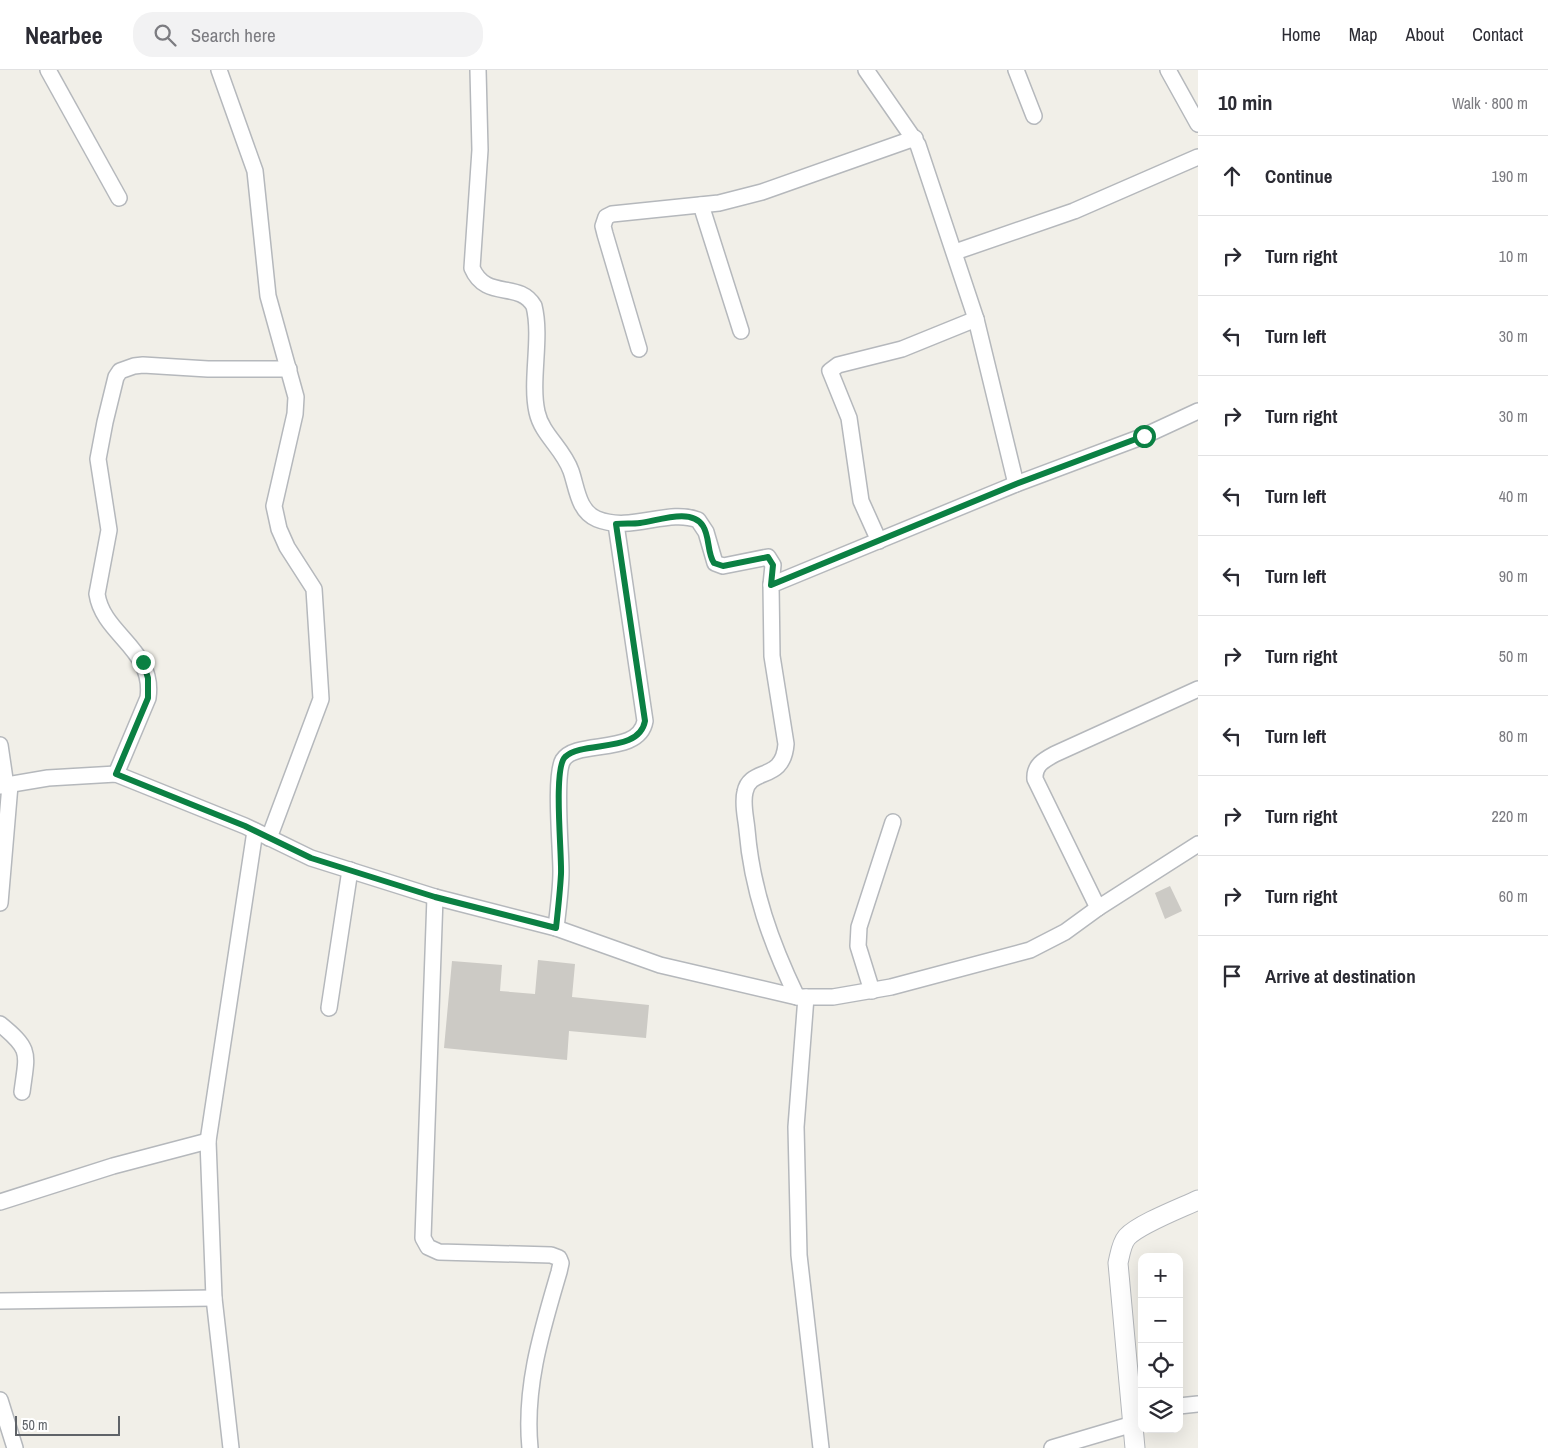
<!DOCTYPE html>
<meta charset="utf-8">
<style>
:root{--surface:#fff;--page:#f2f2f3;--text:#2b2b33;--muted:#7c7c81;--line:#e1e1e2}
body{margin:0;font-family:"Archivo Narrow",sans-serif;background:var(--page);color:var(--text)}
.controls{position:absolute;right:15px;bottom:15px;display:grid;overflow:hidden;border-radius:10px;box-shadow:0 5px 20px #0002}
.controls button{width:45px;height:45px;display:grid;place-items:center;padding:0;border:0;border-bottom:1px solid var(--line);background:var(--surface);color:var(--text);font:25px sans-serif}
.scale{position:absolute;left:15px;bottom:12px;width:105px;box-sizing:border-box;padding-left:5px;border:2px solid #5f6368;border-top:0;font-size:14px;line-height:18px;white-space:nowrap;color:#5f6368;-webkit-text-stroke:4px #fff;paint-order:stroke}
.stop{position:absolute;width:15px;height:15px;margin:-11px;border:4px solid #0b8043;border-radius:50%;background:#fff}
.stop.end{background:#0b8043;border-color:#fff;box-shadow:0 1px 5px #0008}
.list{margin:0;padding:0;list-style:none}
h2{display:flex;justify-content:space-between;align-items:center;height:65px;margin:0;padding:0 20px;font-size:21px}
h2 small{font-size:16px;font-weight:400;color:var(--muted)}
.list li{display:grid;grid-template-columns:32px 1fr auto;gap:15px;align-items:center;box-sizing:border-box;height:80px;padding:0 20px;border-top:1px solid var(--line)}
.list b{display:block;font-size:19px;white-space:nowrap}
.list em{font-size:16px;font-style:normal;color:var(--muted)}
.icon{flex:none;width:28px;height:28px;fill:none;stroke:currentColor;stroke-width:2;stroke-linecap:round;stroke-linejoin:round}
.map{position:relative;flex:none;width:1198px;height:1378px;overflow:hidden}
header{display:flex;align-items:center;gap:30px;box-sizing:border-box;height:70px;padding:0 25px;background:var(--surface);border-bottom:1px solid var(--line)}
header strong{font-size:24px}
nav{display:flex;gap:28px;margin-inline-start:auto;font-size:18px}
.search{width:350px;height:45px;background:var(--page);display:flex;align-items:center;gap:12px;box-sizing:border-box;padding:0 18px;border-radius:20px;color:var(--muted);font-size:19px}
main{display:flex}
aside{flex:1;background:var(--surface)}
.map>svg:first-child{display:block}
.building{fill:#cccac5}
.lines{fill:none;stroke-linecap:round;stroke-linejoin:round}
.minor-casing{stroke:#b5b8bc;stroke-width:18}
.tertiary-casing{stroke:#b5b8bc;stroke-width:21}
.minor{stroke:#fff;stroke-width:15}
.tertiary{stroke:#fff;stroke-width:19}
.route{stroke:#0b8043;stroke-width:6}
</style>
<header>
<strong>Nearbee</strong>
<div class="search"><svg class="icon" aria-label="search" viewBox="0 0 24 24"><circle cx="10" cy="10" r="6"/><path d="M15 15l6 6"/></svg>Search here</div>
<nav><a>Home</a><a>Map</a><a>About</a><a>Contact</a></nav>
</header>
<main>
<div class="map">
<svg width="1198" height="1378" viewBox="0 0 1198 1378">
<rect width="100%" height="100%" fill="#f1efe8"/>
<g class="building">
<path d="M1170 816 1182 841 1165 849 1155 823Z"/>
<path d="M538 890 575 894 572 927 649 935 646 968 569 961 567 990 444 978 452 891 502 895 500 921 535 924Z"/>
</g>
<g class="lines">
<g class="minor-casing">
<g id="minor">
<path d="M48 0 119 128"/>
<path d="M219 0 255 101 268 226 296 327 295 344 274 436 279 459 287 477 314 519 321 629 269 768"/>
<path d="M478 0 480 80 472 198C486 231 519 210 534 236 542 268 530 310 537 342 542 365 563 378 571 401 577 418 578 441 597 449 631 463 668 438 698 450L706 462 715 493 723 496 768 487 773 495 771 515"/>
<path d="M866 0 918 75 976 249 1016 414"/>
<path d="M1016 0 1034 46"/>
<path d="M1168 0 1198 54"/>
<path d="M701 135 741 261"/>
<path d="M955 182 1074 141 1198 87"/>
<path d="M639 279 605 164 603 156 606 147 612 144 719 133 762 122 915 68"/>
<path d="M879 471 861 431 849 348 830 301 838 295 902 279 976 249"/>
<path d="M0 675 6 716"/>
<path d="M116 704 148 628C155 579 103 565 97 524L109 460 98 389 105 352 116 307 120 301 134 296 143 295 208 299H289"/>
<path d="M0 716 48 708 116 704 245 756 311 788 435 827 556 858 660 895 797 927H833L891 917 1030 880 1065 862 1098 838 1198 774"/>
<path d="M435 827 423 1168 428 1177 439 1182 551 1185 559 1188 561 1193 559 1202C542 1260 524 1317 530 1378"/>
<path d="M0 833 10 715"/>
<path d="M1098 838 1035 709C1034 695 1044 690 1055 684L1198 619"/>
<path d="M556 858C558 839 561 820 561 801 561 779 554 705 563 690 576 669 639 686 645 651L616 454"/>
<path d="M872 921 858 876 859 857 893 752"/>
<path d="M797 927C771 873 752 820 747 760 746 748 742 734 745 722 750 696 783 713 786 674L772 586 771 515 1016 414 1144 366 1198 341"/>
<path d="M806 927 796 1057 799 1185 821 1378"/>
<path d="M329 938 350 800"/>
<path d="M0 954C32 980 27 983 22 1022"/>
<path d="M0 1132 113 1096 208 1071"/>
<path d="M0 1231 214 1228"/>
<path d="M0 1330 15 1378"/>
<path d="M1179 1336 1198 1334"/>
<path d="M231 1378 214 1228 208 1071 255 761"/>
<path d="M1052 1378 1133 1354"/>
</g>
</g>
<g class="tertiary-casing">
<path id="tertiary" d="M1135 1378 1118 1193C1120 1185 1121 1174 1127 1167 1139 1154 1181 1138 1198 1130"/>
</g>
<use href="#minor" class="minor"/>
<use href="#tertiary" class="tertiary"/>
</g>
<g class="lines">
<path class="route" d="M143 592 148 608V628L116 704 245 756 311 788 435 827 556 858C558 840 560 822 561 804 562 784 553 699 565 687 583 670 639 684 645 651L616 454C624 453 632 454 640 453 657 451 692 437 703 456 710 467 707 483 714 493L723 496 768 487 773 495 771 515 1016 414 1144 366"/>
</g>
</svg>
<div class="controls">
<button>+</button>
<button>−</button>
<button><svg class="icon" aria-label="locate" viewBox="0 0 24 24"><circle cx="12" cy="12" r="6"/><path d="M12 2v4M12 18v4M2 12h4M18 12h4"/></svg></button>
<button><svg class="icon" aria-label="layers" viewBox="0 0 24 24"><path d="M12 4l9 5-9 5-9-5zM3 14l9 5 9-5"/></svg></button>
</div>
<div class="scale">50 m</div>
<div class="stop" style="left:1144px;top:366px"></div>
<div class="stop end" style="left:143px;top:592px"></div>
</div>
<aside>
<h2>10 min<small>Walk · 800 m</small></h2>
<ul class="list">
<li><svg class="icon" aria-label="ahead" viewBox="0 0 24 24"><path d="M12 20V5M6 11l6-6 6 6"/></svg><div><b>Continue</b></div><em>190 m</em></li>
<li><svg class="icon" aria-label="right" viewBox="0 0 24 24"><path d="M7 20v-9h11M14 6l5 5-5 5"/></svg><div><b>Turn right</b></div><em>10 m</em></li>
<li><svg class="icon" aria-label="left" viewBox="0 0 24 24"><path d="M17 20v-9H6M10 6l-5 5 5 5"/></svg><div><b>Turn left</b></div><em>30 m</em></li>
<li><svg class="icon" aria-label="right" viewBox="0 0 24 24"><path d="M7 20v-9h11M14 6l5 5-5 5"/></svg><div><b>Turn right</b></div><em>30 m</em></li>
<li><svg class="icon" aria-label="left" viewBox="0 0 24 24"><path d="M17 20v-9H6M10 6l-5 5 5 5"/></svg><div><b>Turn left</b></div><em>40 m</em></li>
<li><svg class="icon" aria-label="left" viewBox="0 0 24 24"><path d="M17 20v-9H6M10 6l-5 5 5 5"/></svg><div><b>Turn left</b></div><em>90 m</em></li>
<li><svg class="icon" aria-label="right" viewBox="0 0 24 24"><path d="M7 20v-9h11M14 6l5 5-5 5"/></svg><div><b>Turn right</b></div><em>50 m</em></li>
<li><svg class="icon" aria-label="left" viewBox="0 0 24 24"><path d="M17 20v-9H6M10 6l-5 5 5 5"/></svg><div><b>Turn left</b></div><em>80 m</em></li>
<li><svg class="icon" aria-label="right" viewBox="0 0 24 24"><path d="M7 20v-9h11M14 6l5 5-5 5"/></svg><div><b>Turn right</b></div><em>220 m</em></li>
<li><svg class="icon" aria-label="right" viewBox="0 0 24 24"><path d="M7 20v-9h11M14 6l5 5-5 5"/></svg><div><b>Turn right</b></div><em>60 m</em></li>
<li><svg class="icon" aria-label="arrive" viewBox="0 0 24 24"><path d="M6 21V4h12l-3 4 3 4H6"/></svg><div><b>Arrive at destination</b></div></li>
</ul>
</aside>
</main>
